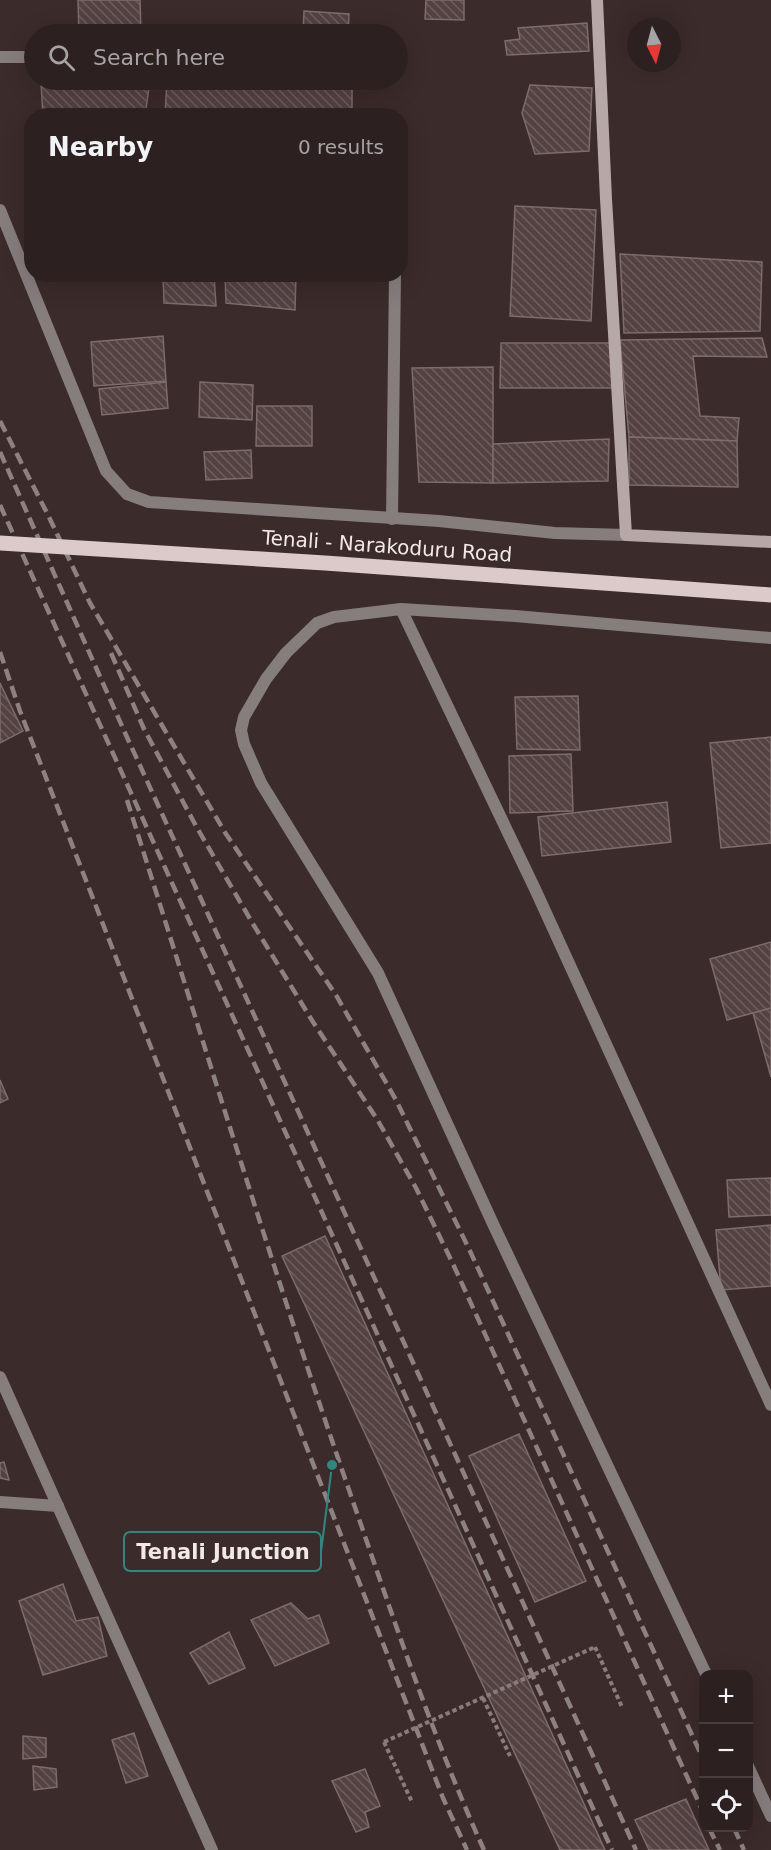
<!DOCTYPE html>
<meta charset="utf-8">
<style>
:root{--surface:#2c2020;--page:#382d2d;--text:#f1f3f6;--muted:#a6a3a5;--line:#483e3e}
body{margin:0;font-family:"DejaVu Sans",sans-serif;background:var(--page);color:var(--text)}
.controls{position:absolute;right:18px;bottom:18px;display:grid;overflow:hidden;border-radius:12px;box-shadow:0 6px 24px #0002}
.controls button{width:54px;height:54px;display:grid;place-items:center;padding:0;border:0;border-bottom:2px solid var(--line);background:var(--surface);color:var(--text);font:30px sans-serif}
.compass{position:absolute;left:627px;top:18px;width:54px;height:54px;border-radius:50%;background:var(--surface);box-shadow:0 6px 24px #0002;rotate:174deg}
.list{margin:0;padding:0;list-style:none}
h2{display:flex;justify-content:space-between;align-items:center;height:78px;margin:0;padding:0 24px;font-size:26px}
h2 small{font-size:20px;font-weight:400;color:var(--muted)}
.icon{flex:none;width:33px;height:33px;fill:none;stroke:currentColor;stroke-width:2;stroke-linecap:round;stroke-linejoin:round}
.map{position:relative;flex:none;width:771px;height:1850px;overflow:hidden}
.search{position:absolute;background:var(--surface);box-shadow:0 6px 24px #0002;left:24px;top:24px;width:384px;height:66px;display:flex;align-items:center;gap:15px;box-sizing:border-box;padding:0 21px;border-radius:33px;color:var(--muted);font-size:22px}
.panel{position:absolute;background:var(--surface);box-shadow:0 6px 24px #0002;left:24px;top:108px;width:384px;height:174px;border-radius:24px}
.map>svg:first-child{display:block}
.building{fill:url(#building-back-hatch);stroke:#7e6b6b;stroke-width:1.5}
.lines{fill:none;stroke-linecap:round;stroke-linejoin:round}
.path{stroke:#8a7c7c;stroke-width:4;stroke-dasharray:4.5 3;stroke-linecap:butt}
.minor{stroke:#867d7d;stroke-width:12}
.secondary{stroke:#b7a8a8;stroke-width:12}
.rail{stroke:#8e8181;stroke-width:4.5;stroke-dasharray:12 6;stroke-linecap:butt}
.path-bridge{stroke:#8a7c7c;stroke-width:4;stroke-dasharray:4.5 3;stroke-linecap:butt}
.primary-bridge{stroke:#dccaca;stroke-width:15}
.labels{text-anchor:middle;dominant-baseline:central;stroke-width:5;stroke-linejoin:round;paint-order:stroke}
.street-label{font-size:20px;fill:#f3e8e8;stroke:#3b2b2b}
.leader{fill:none;stroke:#318780;stroke-width:2}
.callout-dot{fill:#318780;stroke:#3b2b2b;stroke-width:2}
.callout{fill:#3b2b2b;stroke:#318780;stroke-width:2}
.callout-label{font-size:21px;text-anchor:middle;font-weight:bold;fill:#f3e8e8}
</style>
<div class="map">
<svg width="771" height="1850" viewBox="0 0 771 1850">
<defs>
<pattern id="building-back-hatch" width="6" height="6" patternUnits="userSpaceOnUse" patternTransform="scale(1.5)"><rect width="6" height="6" fill="#544243"/><path d="M-1 5l2 2M0 0l6 6M5-1l2 2" fill="none" stroke="#6d5d5e"/></pattern>
</defs>
<rect width="100%" height="100%" fill="#3b2b2b"/>
<g class="building">
<path d="M78 0H140L141 34H79Z"/>
<path d="M426 0H464V20L425 19Z"/>
<path d="M304 11 349 14 348 34H303Z"/>
<path d="M587 23 589 51 507 55 505 41 520 39 518 28Z"/>
<path d="M150 80 145 116H43L41 83Z"/>
<path d="M167 80H352V116H165Z"/>
<path d="M530 85 592 88 589 151 535 154 522 113Z"/>
<path d="M515 206 596 210 591 321 510 316Z"/>
<path d="M620 254 762 262 760 331 624 333Z"/>
<path d="M163 274H214L216 306 164 303Z"/>
<path d="M225 274H296L295 310 226 303Z"/>
<path d="M163 336 166 381 94 386 91 342Z"/>
<path d="M762 338 767 357 693 356 700 416 739 418 737 441 629 437 620 340Z"/>
<path d="M501 343H613V388H500Z"/>
<path d="M493 367V483L419 482 412 368Z"/>
<path d="M166 382 168 408 102 415 99 389Z"/>
<path d="M200 382 253 385 252 420 199 417Z"/>
<path d="M257 406H312V446H256Z"/>
<path d="M629 437 737 441 738 487 629 485Z"/>
<path d="M609 439 608 481 493 483V444Z"/>
<path d="M251 450 252 478 206 480 204 452Z"/>
<path d="M0 683 23 731 0 743Z"/>
<path d="M578 696 580 750 517 749 515 697Z"/>
<path d="M771 737V843L721 848 710 743Z"/>
<path d="M571 754 573 811 510 813 509 756Z"/>
<path d="M667 802 671 842 542 856 538 817Z"/>
<path d="M771 942V1008L727 1020 710 959Z"/>
<path d="M771 1008V1077L753 1013Z"/>
<path d="M0 1080 8 1099 0 1103Z"/>
<path d="M771 1178V1215L729 1217 727 1180Z"/>
<path d="M771 1225V1286L721 1290 716 1230Z"/>
<path d="M325 1236 605 1850H560L282 1256Z"/>
<path d="M519 1434 586 1581 535 1602 469 1456Z"/>
<path d="M4 1462 9 1480 0 1478V1463Z"/>
<path d="M63 1584 76 1621 98 1617 107 1656 43 1675 19 1601Z"/>
<path d="M291 1603 308 1619 319 1615 329 1643 275 1666 251 1620Z"/>
<path d="M229 1632 245 1668 209 1684 190 1653Z"/>
<path d="M134 1733 148 1776 126 1783 112 1740Z"/>
<path d="M23 1736 46 1738V1757L23 1759Z"/>
<path d="M33 1766 56 1769 57 1787 34 1790Z"/>
<path d="M365 1769 380 1806 365 1812 369 1827 356 1832 332 1781Z"/>
<path d="M686 1799 709 1850H649L635 1820Z"/>
</g>
<g class="lines">
<g class="path">
<path d="M595 1647 622 1707"/>
<path d="M483 1698 510 1756"/>
<path d="M384 1742 412 1802"/>
</g>
<g class="minor">
<path d="M0 57H34"/>
<path d="M0 210 106 471 127 494 149 502 439 521 555 533 626 535"/>
<path d="M392 519 395 274"/>
<path d="M401 609 535 889 771 1405"/>
<path d="M0 1377 212 1850"/>
<path d="M0 1502 58 1506"/>
<path d="M706 1674 494 1226 378 973 261 783 244 744 241 730 244 717 266 679 286 653 317 623 334 617 401 609 515 616 771 638"/>
<path d="M748 1766 771 1816"/>
</g>
<path class="secondary" d="M597 0 606 199 626 535 771 542"/>
<g class="rail">
<path d="M0 421 48 515 90 603 226 834 336 995 396 1100 470 1251 704 1761"/>
<path d="M0 452 126 735 636 1850"/>
<path d="M0 505 612 1850"/>
<path d="M0 652 20 711 407 1705 443 1798 467 1850"/>
<path d="M111 653 144 729 196 826 253 924 313 1022 377 1119 416 1188 453 1264 704 1814"/>
<path d="M127 800C200 1030 270 1262 349 1490 391 1611 431 1733 484 1850"/>
<path d="M709 1828 720 1850"/>
<path d="M734 1828 744 1850"/>
</g>
<path class="path-bridge" d="M384 1742 595 1647"/>
<path class="primary-bridge" d="M0 543 325 563 771 595"/>
</g>
<g class="labels">
<g class="street-label">
<text transform="translate(387 546) rotate(4)">Tenali - Narakoduru Road</text>
</g>
</g>
<path class="leader" d="M332 1465L321 1552"/>
<circle class="callout-dot" cx="332" cy="1465" r="6"/>
<rect class="callout" x="124" y="1532" width="197" height="39" rx="6"/>
<g class="callout-label">
<text x="223" y="1559">Tenali Junction</text>
</g>
</svg>
<div class="controls">
<button>+</button>
<button>−</button>
<button><svg class="icon" aria-label="locate" viewBox="0 0 24 24"><circle cx="12" cy="12" r="6"/><path d="M12 2v4M12 18v4M2 12h4M18 12h4"/></svg></button>
</div>
<svg class="compass" viewBox="-18 -18 36 36"><path d="M0-13l5 13h-10z" fill="#e53935"/><path d="M0 13l5-13h-10z" fill="#a6a3a5"/></svg>
<div class="search"><svg class="icon" aria-label="search" viewBox="0 0 24 24"><circle cx="10" cy="10" r="6"/><path d="M15 15l6 6"/></svg>Search here</div>
<section class="panel">
<h2>Nearby<small>0 results</small></h2>
<ul class="list">
</ul>
</section>
</div>
